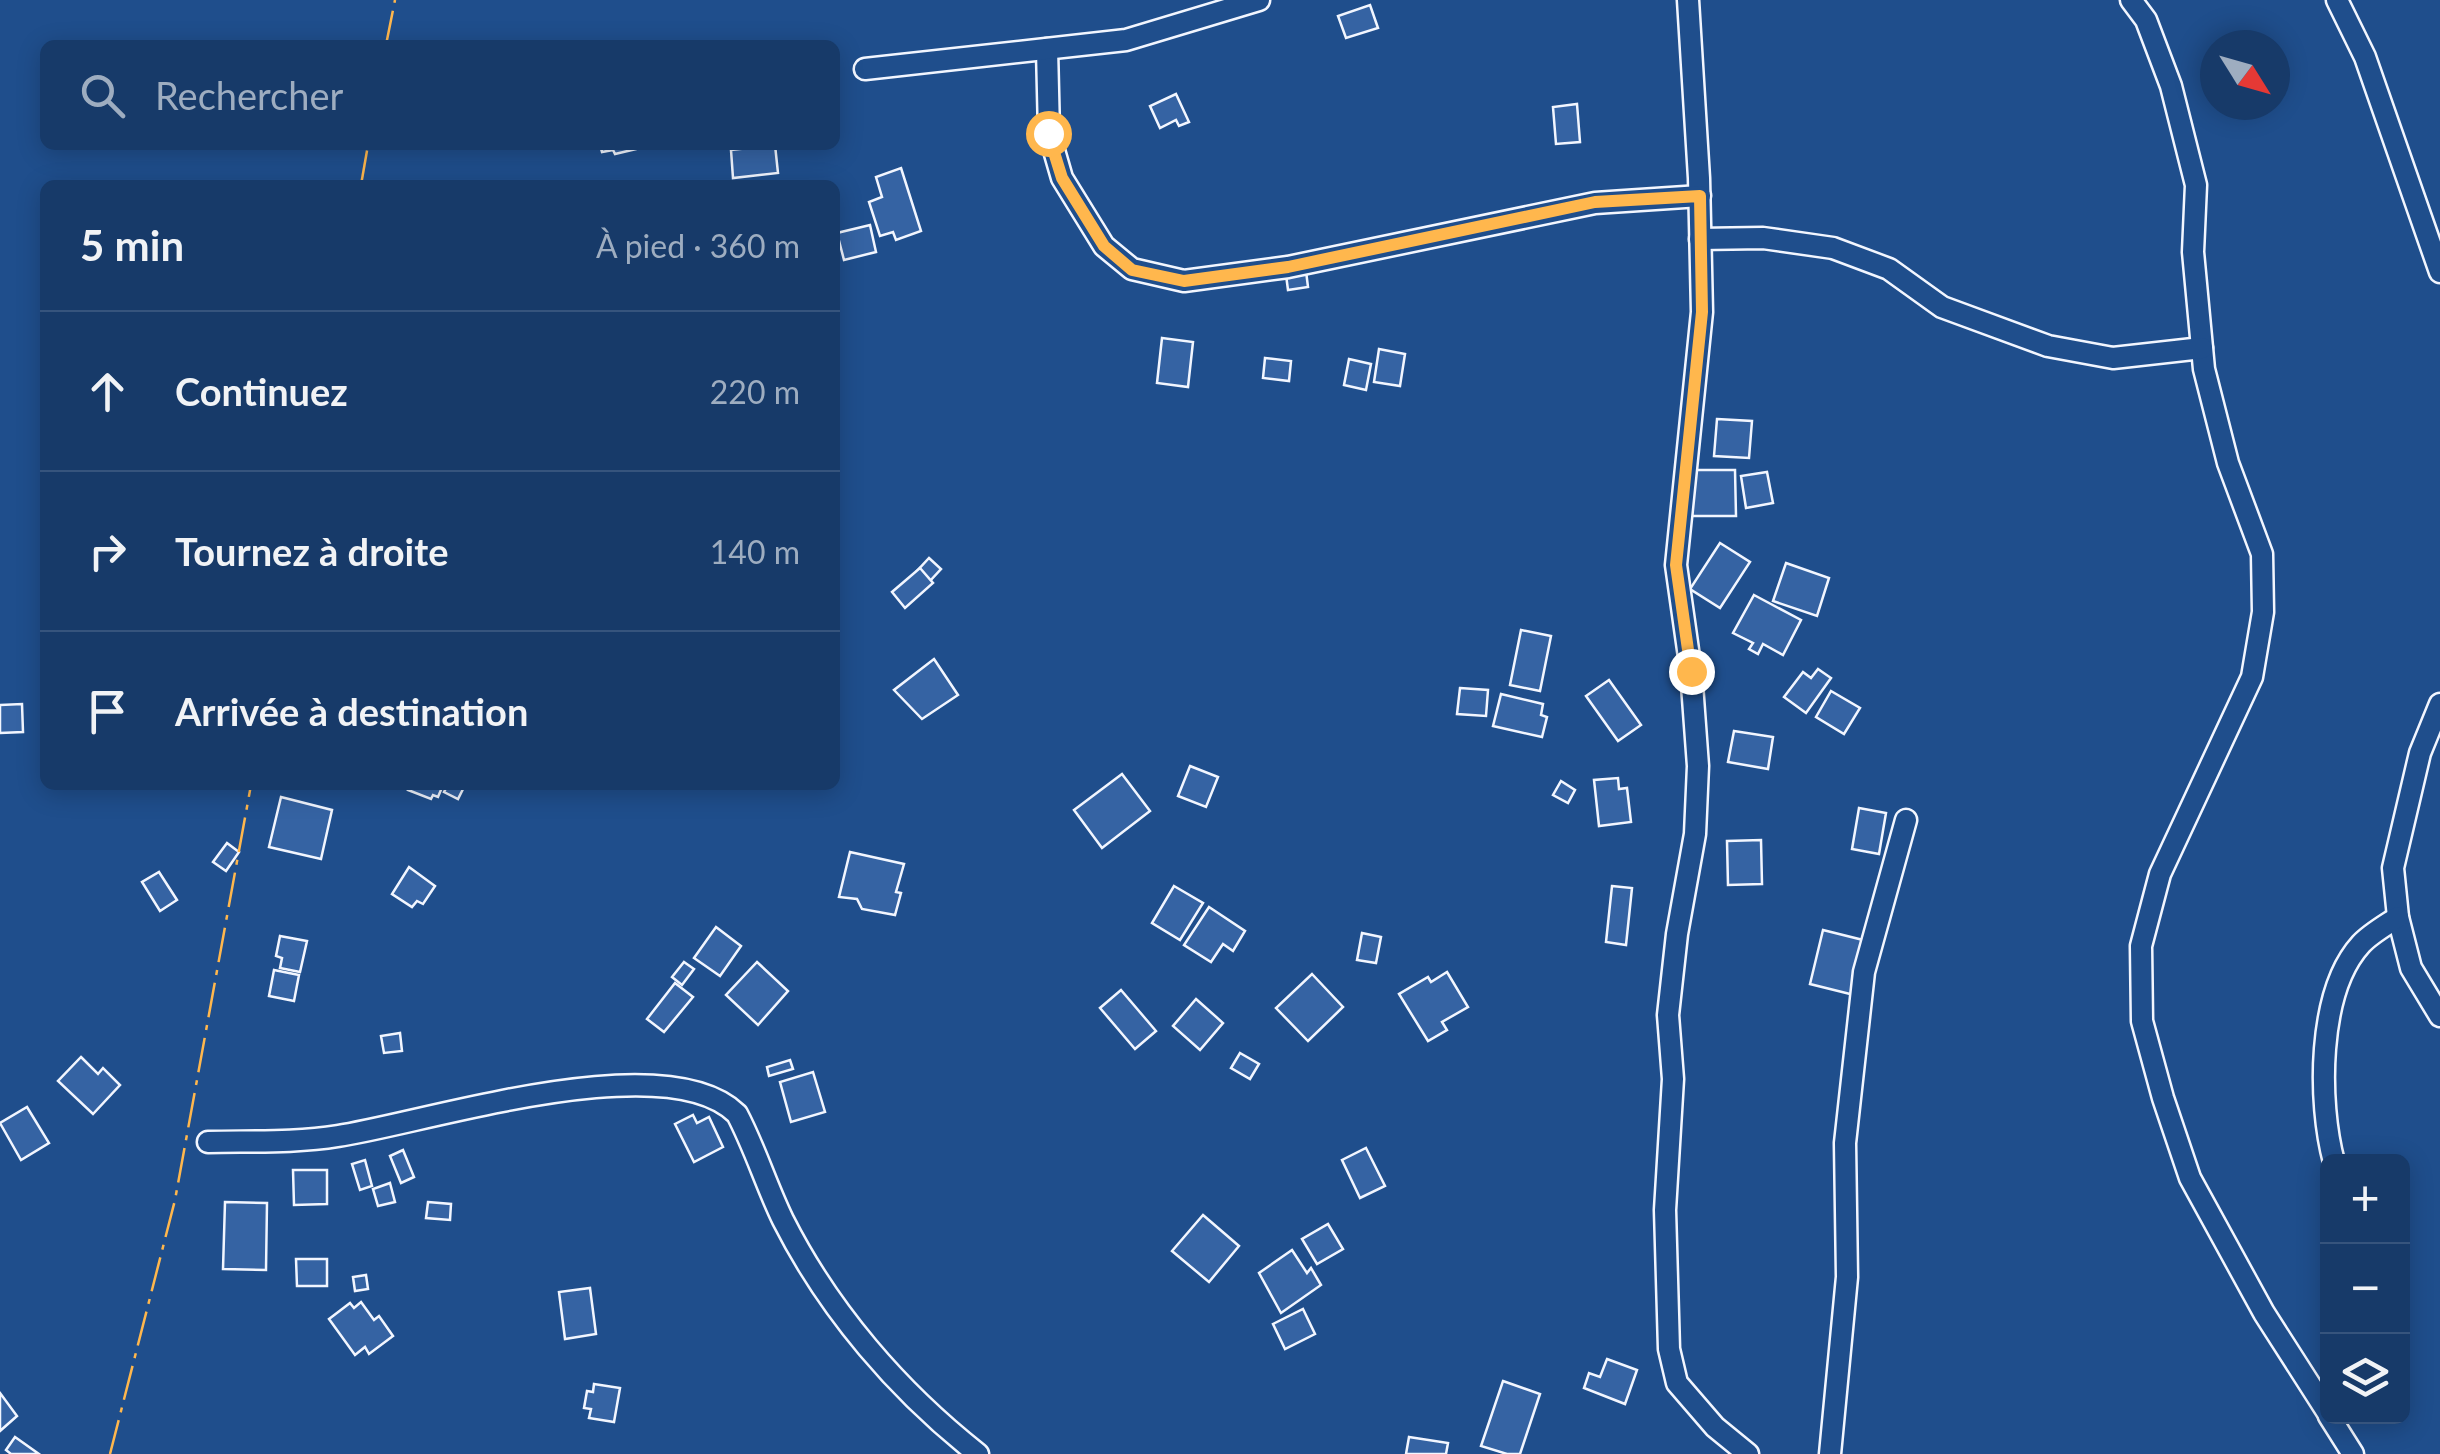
<!DOCTYPE html>
<html lang="fr">
<meta charset="utf-8">
<style>
:root{--surface:#173a69;--page:#20416f;--text:#f1f3f6;--muted:#9eadc0;--line:#36547d}
body{margin:0;font-family:Lato,sans-serif;background:var(--page);color:var(--text)}
.controls{position:absolute;right:30px;bottom:30px;display:grid;overflow:hidden;border-radius:15px;box-shadow:0 5px 25px #0003}
.controls button{width:90px;height:90px;display:grid;place-items:center;padding:0;border:0;border-bottom:2px solid var(--line);background:var(--surface);color:var(--text);font:50px sans-serif}
.compass{position:absolute;left:2200px;top:30px;width:90px;height:90px;border-radius:50%;background:var(--surface);box-shadow:0 5px 25px #0003;rotate:127deg}
.stop{position:absolute;width:30px;height:30px;margin:-22px;border:8px solid #ffb74d;border-radius:50%;background:#fff}
.stop.end{background:#ffb74d;border-color:#fff;box-shadow:0 2px 10px #0008}
.list{margin:0;padding:0;list-style:none}
h2{display:flex;justify-content:space-between;align-items:center;height:130px;margin:0;padding:0 40px;font-size:42px}
h2 small{font-size:32px;font-weight:400;color:var(--muted)}
.list li{display:grid;grid-template-columns:65px 1fr auto;gap:30px;align-items:center;box-sizing:border-box;height:160px;padding:0 40px;border-top:2px solid var(--line)}
.list b{display:block;font-size:38px;white-space:nowrap}
.list em{font-size:32px;font-style:normal;color:var(--muted)}
.icon{flex:none;width:55px;height:55px;fill:none;stroke:currentColor;stroke-width:2;stroke-linecap:round;stroke-linejoin:round}
.map{position:relative;flex:none;width:2440px;height:1454px;overflow:hidden}
.search{position:absolute;background:var(--surface);box-shadow:0 5px 25px #0003;left:40px;top:40px;width:800px;height:110px;display:flex;align-items:center;gap:25px;box-sizing:border-box;padding:0 35px;border-radius:15px;color:var(--muted);font-size:38px}
.panel{position:absolute;background:var(--surface);box-shadow:0 5px 25px #0003;left:40px;top:180px;width:800px;height:610px;border-radius:15px}
.map>svg:first-child{display:block}
.building{fill:#3563a3;stroke:#f2f6ff;stroke-width:2.5}
.lines{fill:none;stroke-linecap:round;stroke-linejoin:round}
.street-casing{stroke:#f2f6ff;stroke-width:25}
.street{stroke:#1f4e8c;stroke-width:20}
.power{stroke:#ffb74d;stroke-width:2.5;stroke-dasharray:35 8 5 8;stroke-linecap:butt}
.route{stroke:#ffb74d;stroke-width:12}
</style>
<div class="map">
<svg width="2440" height="1454" viewBox="0 0 2440 1454">
<rect width="100%" height="100%" fill="#1f4e8c"/>
<g class="building">
<path d="M1370 5 1378 28 1346 38 1338 16Z"/>
<path d="M1176 94 1189 122 1179 126 1176 120 1160 128 1150 106Z"/>
<path d="M1577 104 1580 142 1556 144 1553 107Z"/>
<path d="M600 145H653L615 154 613 150 602 152Z"/>
<path d="M775 145 778 173 733 178 731 150Z"/>
<path d="M901 168 921 231 896 240 893 232 880 236 869 202 882 197 876 177Z"/>
<path d="M870 225 876 252 844 260 837 233Z"/>
<path d="M1306 271 1308 287 1288 290 1286 275Z"/>
<path d="M1162 338 1193 342 1188 387 1157 383Z"/>
<path d="M1379 349 1405 354 1400 386 1374 382Z"/>
<path d="M1265 358 1291 361 1289 381 1263 378Z"/>
<path d="M1349 359 1371 364 1366 390 1344 385Z"/>
<path d="M1717 419 1752 421 1749 458 1714 456Z"/>
<path d="M1691 470H1735L1736 516H1692Z"/>
<path d="M1767 472 1773 503 1746 508 1741 476Z"/>
<path d="M1720 543 1750 562 1720 608 1690 589Z"/>
<path d="M929 558 941 569 929 582 917 571Z"/>
<path d="M1786 563 1829 578 1817 616 1773 601Z"/>
<path d="M920 568 933 583 905 608 892 592Z"/>
<path d="M1754 595 1801 620 1783 655 1763 644 1758 654 1749 649 1753 643 1733 633Z"/>
<path d="M1521 630 1551 636 1540 691 1510 685Z"/>
<path d="M934 659 958 695 922 719 894 690Z"/>
<path d="M1818 669 1831 678 1806 713 1784 697 1803 672 1811 678Z"/>
<path d="M1609 680 1641 725 1618 741 1586 696Z"/>
<path d="M1460 688 1488 690 1486 716 1457 714Z"/>
<path d="M1831 691 1860 708 1844 734 1816 717Z"/>
<path d="M1501 694 1543 704 1541 715 1547 717 1542 737 1493 726Z"/>
<path d="M22 704 23 732 0 733V705Z"/>
<path d="M1734 731 1773 737 1768 769 1728 762Z"/>
<path d="M1190 766 1218 777 1206 807 1178 796Z"/>
<path d="M1122 774 1150 811 1102 848 1074 810Z"/>
<path d="M1618 778 1619 789 1627 788 1631 822 1599 826 1594 780Z"/>
<path d="M1561 781 1575 790 1568 803 1553 795Z"/>
<path d="M410 785H443L438 797 433 795 431 799 408 790Z"/>
<path d="M448 785H465L458 799 444 792Z"/>
<path d="M281 797 332 810 321 859 269 847Z"/>
<path d="M1859 808 1886 813 1879 854 1852 849Z"/>
<path d="M1761 840 1762 884 1728 885 1727 841Z"/>
<path d="M227 843 239 852 226 871 213 862Z"/>
<path d="M850 852 904 864 896 892 901 893 895 915 862 909 857 899 839 897Z"/>
<path d="M409 867 435 886 423 904 417 901 412 907 392 894Z"/>
<path d="M159 872 177 900 160 911 142 882Z"/>
<path d="M1174 886 1203 903 1180 940 1152 923Z"/>
<path d="M1612 886 1632 888 1626 945 1606 942Z"/>
<path d="M1209 907 1245 931 1233 951 1223 944 1211 962 1184 945Z"/>
<path d="M716 927 741 946 720 976 694 958Z"/>
<path d="M1823 930 1867 941 1854 995 1810 984Z"/>
<path d="M1362 933 1381 937 1376 963 1357 960Z"/>
<path d="M280 936 307 941 300 972 280 968 282 958 276 956Z"/>
<path d="M684 962 694 969 682 985 672 977Z"/>
<path d="M757 962 788 991 758 1025 726 995Z"/>
<path d="M274 970 299 975 294 1001 269 996Z"/>
<path d="M1447 972 1468 1007 1442 1022 1447 1030 1428 1041 1399 994 1428 977 1431 982Z"/>
<path d="M1312 974 1343 1007 1308 1041 1276 1008Z"/>
<path d="M675 983 693 997 664 1032 647 1019Z"/>
<path d="M1121 990 1156 1031 1135 1049 1100 1008Z"/>
<path d="M1196 999 1223 1023 1200 1050 1173 1026Z"/>
<path d="M400 1033 402 1051 384 1053 381 1036Z"/>
<path d="M1240 1053 1259 1064 1250 1079 1231 1068Z"/>
<path d="M81 1057 98 1074 103 1068 120 1085 93 1114 58 1081Z"/>
<path d="M790 1060 793 1069 769 1076 767 1067Z"/>
<path d="M813 1072 825 1112 791 1122 780 1082Z"/>
<path d="M27 1107 49 1143 21 1160 0 1123Z"/>
<path d="M693 1115 697 1123 709 1117 723 1147 694 1162 675 1124Z"/>
<path d="M1366 1148 1385 1186 1360 1198 1342 1160Z"/>
<path d="M403 1150 414 1177 401 1183 390 1156Z"/>
<path d="M365 1160 372 1186 360 1190 352 1164Z"/>
<path d="M293 1170H327V1204L294 1205Z"/>
<path d="M390 1183 395 1202 378 1206 373 1189Z"/>
<path d="M225 1202 267 1203 266 1270 223 1269Z"/>
<path d="M428 1202 451 1204 450 1220 426 1218Z"/>
<path d="M1203 1215 1239 1246 1209 1282 1172 1251Z"/>
<path d="M1328 1224 1343 1249 1317 1264 1302 1239Z"/>
<path d="M1292 1250 1307 1273 1311 1268 1321 1285 1281 1313 1259 1273Z"/>
<path d="M296 1259H327V1286H297Z"/>
<path d="M366 1275 368 1289 355 1291 353 1277Z"/>
<path d="M590 1288 596 1334 565 1339 559 1292Z"/>
<path d="M361 1302 374 1320 379 1316 393 1336 369 1354 365 1347 355 1355 329 1319 350 1303 354 1308Z"/>
<path d="M1303 1309 1315 1334 1285 1349 1273 1324Z"/>
<path d="M1607 1359 1637 1370 1625 1404 1584 1388 1589 1373 1600 1377Z"/>
<path d="M1503 1381 1540 1394 1520 1454H1507L1481 1446Z"/>
<path d="M594 1384 620 1388 614 1422 589 1418 591 1409 584 1408 587 1391 593 1392Z"/>
<path d="M0 1393 17 1416 0 1431Z"/>
<path d="M15 1437 39 1454H11L6 1450Z"/>
<path d="M1409 1437 1448 1443 1446 1454H1406Z"/>
</g>
<g class="lines">
<g class="street-casing">
<g id="street">
<path d="M1688 0 1699 178 1702 312 1676 565 1691 671 1698 766 1695 834 1677 934 1668 1015 1673 1079 1665 1210 1669 1349 1677 1383 1715 1427 1748 1454"/>
<path d="M2131 0 2146 20 2171 86 2196 185 2193 252 2204 369 2228 463 2262 554 2263 612 2252 677 2160 874 2141 946 2142 1021 2163 1098 2190 1178 2264 1313 2328 1413"/>
<path d="M2337 0 2365 57 2440 272"/>
<path d="M1047 49 1049 133 1062 178 1104 246 1132 269 1184 281 1288 267 1595 203 1700 196"/>
<path d="M865 69 1126 40 1259 0"/>
<path d="M1700 239 1763 238 1833 248 1889 269 1942 307 2048 346 2113 358 2202 348"/>
<path d="M2440 704 2420 753 2393 868 2398 917 2411 968 2440 1016"/>
<path d="M208 1142C251 1141 296 1143 338 1136 428 1122 666 1044 737 1114 755 1148 766 1185 783 1220 829 1311 898 1391 978 1454"/>
<path d="M2334 1162C2318 1103 2317 992 2361 944 2370 934 2386 925 2398 917"/>
<path d="M2329 1416 2353 1454"/>
<path d="M1830 1454 1847 1277 1845 1143 1864 972 1906 820"/>
</g>
</g>
<use href="#street" class="street"/>
<g class="power">
<path d="M386 45 395 0"/>
<path d="M361 185 368 145"/>
<path d="M110 1454 175 1200 251 785"/>
</g>
</g>
<g class="lines">
<path class="route" d="M1048 133 1062 178 1104 246 1132 270 1184 281 1288 267 1595 202 1700 196 1702 312 1676 565 1691 671"/>
</g>
</svg>
<div class="controls">
<button>+</button>
<button>−</button>
<button><svg class="icon" aria-label="layers" viewBox="0 0 24 24"><path d="M12 4l9 5-9 5-9-5zM3 14l9 5 9-5"/></svg></button>
</div>
<svg class="compass" viewBox="-18 -18 36 36"><path d="M0-13l5 13h-10z" fill="#e53935"/><path d="M0 13l5-13h-10z" fill="#9eadc0"/></svg>
<div class="stop" style="left:1048px;top:133px"></div>
<div class="stop end" style="left:1691px;top:671px"></div>
<div class="search"><svg class="icon" aria-label="search" viewBox="0 0 24 24"><circle cx="10" cy="10" r="6"/><path d="M15 15l6 6"/></svg>Rechercher</div>
<section class="panel">
<h2>5 min<small>À pied · 360 m</small></h2>
<ul class="list">
<li><svg class="icon" aria-label="ahead" viewBox="0 0 24 24"><path d="M12 20V5M6 11l6-6 6 6"/></svg><div><b>Continuez</b></div><em>220 m</em></li>
<li><svg class="icon" aria-label="right" viewBox="0 0 24 24"><path d="M7 20v-9h11M14 6l5 5-5 5"/></svg><div><b>Tournez à droite</b></div><em>140 m</em></li>
<li><svg class="icon" aria-label="arrive" viewBox="0 0 24 24"><path d="M6 21V4h12l-3 4 3 4H6"/></svg><div><b>Arrivée à destination</b></div></li>
</ul>
</section>
</div>
